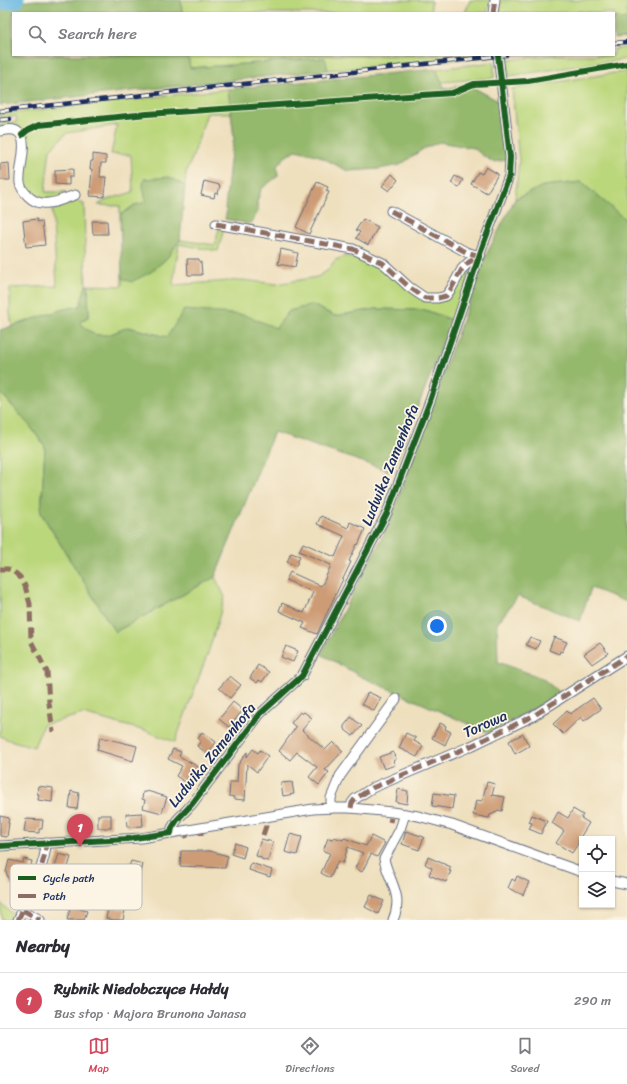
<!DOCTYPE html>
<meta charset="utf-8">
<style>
:root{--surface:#fff;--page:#f7f7f7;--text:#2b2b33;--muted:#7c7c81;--line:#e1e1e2;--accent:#d1495b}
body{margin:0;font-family:Sriracha,sans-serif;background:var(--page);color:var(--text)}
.controls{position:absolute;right:12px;bottom:12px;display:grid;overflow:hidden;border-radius:0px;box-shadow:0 1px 3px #0004}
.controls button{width:36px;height:36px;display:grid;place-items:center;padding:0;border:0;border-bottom:1px solid var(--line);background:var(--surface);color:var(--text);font:20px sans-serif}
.you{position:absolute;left:437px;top:626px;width:14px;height:14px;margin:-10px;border:3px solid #fff;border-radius:50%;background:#1a73e8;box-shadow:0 0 0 6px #1a73e833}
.badge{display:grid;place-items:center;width:26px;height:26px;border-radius:50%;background:var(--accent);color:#fff;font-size:13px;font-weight:700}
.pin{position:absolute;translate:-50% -33px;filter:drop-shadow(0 1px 2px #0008)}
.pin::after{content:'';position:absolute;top:21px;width:14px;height:12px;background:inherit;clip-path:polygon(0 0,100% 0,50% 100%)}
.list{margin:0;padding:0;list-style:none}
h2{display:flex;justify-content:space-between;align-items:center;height:52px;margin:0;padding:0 16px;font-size:17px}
h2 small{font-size:13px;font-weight:400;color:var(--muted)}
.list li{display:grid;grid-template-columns:26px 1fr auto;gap:12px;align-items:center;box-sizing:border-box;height:56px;padding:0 16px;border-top:1px solid var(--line)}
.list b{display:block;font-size:15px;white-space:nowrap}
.list p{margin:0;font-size:13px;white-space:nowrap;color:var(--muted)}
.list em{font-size:13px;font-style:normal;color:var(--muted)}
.icon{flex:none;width:22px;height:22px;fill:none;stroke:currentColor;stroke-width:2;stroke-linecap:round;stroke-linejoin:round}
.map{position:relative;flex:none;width:627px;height:920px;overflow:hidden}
.search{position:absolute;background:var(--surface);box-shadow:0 1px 3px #0004;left:12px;right:12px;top:12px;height:44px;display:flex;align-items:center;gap:10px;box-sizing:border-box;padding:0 14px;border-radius:0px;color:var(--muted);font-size:15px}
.sheet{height:108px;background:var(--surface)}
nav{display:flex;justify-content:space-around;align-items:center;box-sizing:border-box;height:56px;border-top:1px solid var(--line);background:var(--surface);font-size:11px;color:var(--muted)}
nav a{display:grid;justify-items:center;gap:2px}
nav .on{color:var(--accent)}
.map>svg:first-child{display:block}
.green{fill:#bbd77c;stroke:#6b836d}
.forest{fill:#94b86c;stroke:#587465}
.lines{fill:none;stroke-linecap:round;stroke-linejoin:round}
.river{stroke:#67b8e2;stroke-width:17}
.building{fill:#cd9c76}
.minor-casing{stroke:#656d7f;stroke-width:11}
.minor{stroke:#fff;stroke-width:9}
.rail-casing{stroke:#1b2f5e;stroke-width:4.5}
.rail{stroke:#fcf5e5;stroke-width:3;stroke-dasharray:9;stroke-linecap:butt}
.quiet{stroke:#8d6e63;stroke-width:5;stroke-dasharray:10 5;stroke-linecap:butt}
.cycleway-casing{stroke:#fcf5e5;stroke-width:8}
.cycleway{stroke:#1b5e20;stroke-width:6}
.labels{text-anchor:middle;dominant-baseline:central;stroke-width:3.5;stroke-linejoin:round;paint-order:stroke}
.street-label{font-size:15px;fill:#1b2f5e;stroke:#fcf5e5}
.key{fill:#fcf5e5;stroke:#b8babc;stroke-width:1}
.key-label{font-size:11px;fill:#1b2f5e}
</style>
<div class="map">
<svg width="627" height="920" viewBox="0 0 627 920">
<rect width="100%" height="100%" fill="#fcf5e5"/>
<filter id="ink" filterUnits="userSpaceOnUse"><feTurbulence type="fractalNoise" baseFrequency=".025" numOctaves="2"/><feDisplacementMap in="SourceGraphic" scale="8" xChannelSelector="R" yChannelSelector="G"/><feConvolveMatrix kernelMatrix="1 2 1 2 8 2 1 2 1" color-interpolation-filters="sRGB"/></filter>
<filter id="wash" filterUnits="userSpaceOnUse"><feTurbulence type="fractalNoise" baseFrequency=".012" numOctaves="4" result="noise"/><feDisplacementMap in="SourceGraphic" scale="16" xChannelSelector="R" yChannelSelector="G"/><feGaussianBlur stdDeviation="0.9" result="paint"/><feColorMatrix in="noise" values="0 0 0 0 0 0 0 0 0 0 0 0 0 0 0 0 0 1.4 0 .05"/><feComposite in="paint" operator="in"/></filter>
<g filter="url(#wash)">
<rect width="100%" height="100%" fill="#eedfbd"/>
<g class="green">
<path d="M181 0H431V13H182Z"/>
<path d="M470 0H491L487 13H465Z"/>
<path d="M501 0H620L627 2V20L614 17V13H598L578 11 577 13H500L499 4Z"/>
<path d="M627 48V59L509 76 507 60 556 55H614V49Z"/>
<path d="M188 55H492V57L328 70 324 58 190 68Z"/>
<path d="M494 62V78L442 82 436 69Z"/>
<path d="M627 71V221L581 182 543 186 515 199 519 161 512 89Z"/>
<path d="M228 89 231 113H207L193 156 186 173 185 186 169 177 143 185 146 202 135 205 120 215V206L98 205 106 200 133 192 131 155 111 154 117 125 67 133 50 149 45 192H66L52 200 38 199 34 196 23 183 27 138 21 130 0 129V124L17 122 16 116 0 118V114Z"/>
<path d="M74 200 84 204 86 285 80 306 64 309 12 327 10 313V288L57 286 52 207Z"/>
<path d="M219 228H224L218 251 179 244 173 283 174 285 243 280 276 284 317 277 327 271 335 260 346 256 382 265 422 300 440 302 461 279 469 267 470 274 455 321 425 310 376 309 335 316 312 305 289 311 276 328 167 337 129 327 108 336 96 335 86 329 80 322 89 316 88 285 122 286V278L151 272 167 258 180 240 215 245Z"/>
<path d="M0 392 30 426 45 447 41 513 115 632 215 577 225 597 209 650 175 742 146 731 83 714 43 725 34 747 6 739 0 736Z"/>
<path d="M0 903 13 914V918L10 919V920H2Z"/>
</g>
<g class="forest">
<path d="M35 0H181L182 13H13V55H188L190 68 325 58 328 70 0 105V5Z"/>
<path d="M614 17 627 20V38L614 39Z"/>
<path d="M436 69 445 89 467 84 500 102 507 160 493 162 482 155 474 148 439 142 423 149 400 165 379 169 348 171 317 155 296 150 285 157 277 166 278 176 261 189 257 202 258 212 250 224 225 219 227 210 225 209 230 161 234 138 228 89Z"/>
<path d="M169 177 185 186 180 240 167 258 151 272 131 282 122 278 120 215 135 205 146 202 143 185 144 179Z"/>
<path d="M581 182 627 221V602L591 588 580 621 518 596 497 624 498 662 542 678 561 694 489 733 362 677 321 654 389 524 485 257 515 199 543 186Z"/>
<path d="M86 285H88L89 316 80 322 86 329 96 335H108L128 327 167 337 184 310 245 315 276 328 289 311 312 305 335 316 376 309 425 310 452 320 392 472 274 432 215 577 115 632 41 513 45 447 30 426 0 392V330L64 309 80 306Z"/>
</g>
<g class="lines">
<path class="river" d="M0 2 16 0"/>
</g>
<g id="blocks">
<g class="building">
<path d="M93 154 106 156V163H101L100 177H106L104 197 90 196 92 169H90L91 161H93Z"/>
<path d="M9 163 10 180H0V164Z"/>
<path d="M486 167 498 174 487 193 471 184 478 172 482 174Z"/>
<path d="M73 169V177H69V185L55 184V170Z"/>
<path d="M392 174 398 180 389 191 382 186Z"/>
<path d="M455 176 463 180 459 187 451 183Z"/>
<path d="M204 181 220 185 218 194 215 193 214 198 201 195Z"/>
<path d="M317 182 328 187 326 191 329 192 309 234 296 227Z"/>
<path d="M37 219V222L42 221 45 245 26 247 23 221Z"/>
<path d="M363 219 378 227 368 245 356 238 360 232 356 230Z"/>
<path d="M92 221H107L108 234H93Z"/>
<path d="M281 249 298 253 295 267 278 264Z"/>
<path d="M187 259H199V262H201L202 275H188Z"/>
<path d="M321 516 348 528 350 522 365 529 358 545 357 544 349 561 351 562 317 634 302 628 305 623 279 611 282 603 304 613 313 592 286 580 290 572 321 586 324 581 331 565 299 551 303 543 335 557 344 536 317 524Z"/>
<path d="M291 553 300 556 296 566 287 562Z"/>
<path d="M530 637 540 641 536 649 526 645Z"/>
<path d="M554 637 567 642 562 652 560 651 559 654 549 650Z"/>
<path d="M600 643 608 653 592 664 584 654Z"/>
<path d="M286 646 298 651 293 662 281 657Z"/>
<path d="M258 665 269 672 262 682 259 680 257 683 250 678Z"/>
<path d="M230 676 241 685 230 698 219 688Z"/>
<path d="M368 692 381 698 374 711 362 704Z"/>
<path d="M593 698 601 709 584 721 581 717 563 734 553 724 567 711 570 714Z"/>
<path d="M233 702 243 710 229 727 219 719Z"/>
<path d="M300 712 302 714 304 712 312 718 302 730 325 750 333 742 343 751 325 770 329 772 319 785 309 777 317 767 297 752 290 760 279 751 296 727 291 723Z"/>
<path d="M351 717 362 726 353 736 344 729V726Z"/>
<path d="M440 723 446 726 445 729 451 732 445 745 432 738Z"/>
<path d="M202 732 216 742 208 754 197 746 201 741 198 739Z"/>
<path d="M406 733 416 738 414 741 423 746 417 757 399 748Z"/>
<path d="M523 734 529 746 515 754 509 741Z"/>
<path d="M100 737 137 746 133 761 97 750Z"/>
<path d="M173 749 181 752 179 756 204 770 202 774 195 772 188 784 176 776 182 766 168 759Z"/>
<path d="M253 749 258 753 260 750 268 756 257 772 247 764 245 800 234 799V797L229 796 230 782H237L238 765 247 752V757Z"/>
<path d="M393 752 396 759 393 761 395 765 384 769 379 757Z"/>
<path d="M292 782 294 794 283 796 281 783Z"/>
<path d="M487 782 495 784 492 795 505 797 502 811 498 810 495 813 490 815 489 818 473 815 476 800 482 801Z"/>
<path d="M38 786 53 788 52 802 38 800 39 794H37Z"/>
<path d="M398 789 408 791 407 804 396 802Z"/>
<path d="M71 791 79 793 77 809 69 808Z"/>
<path d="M147 791 167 797 162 813 143 808 145 800 142 799 143 792H147Z"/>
<path d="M434 793 454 796 452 809 432 806Z"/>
<path d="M573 809 583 815 581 818 589 823 578 841 579 842 572 853 556 843 564 831 552 823 558 812 568 818Z"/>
<path d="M142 813 143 826 127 827 126 814Z"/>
<rect x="98" y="815" width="13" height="13"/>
<path d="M532 815 547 821 541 834 529 829 532 823 529 822Z"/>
<path d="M0 816 9 818 8 823H9L7 837 0 836Z"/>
<path d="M26 819 43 820 42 829H39V833L24 832Z"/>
<path d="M406 831 424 837 419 850 402 844Z"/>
<path d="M290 834 302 837 297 855 285 852Z"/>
<path d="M371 836 385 843 377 857 371 854 362 872 355 868 363 853 348 847 343 863 338 861 330 878 321 873 330 853 323 851 328 838 333 839 334 837 343 840 344 838 366 846Z"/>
<path d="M261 839 273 842 268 861 261 859V857L256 856Z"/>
<path d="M235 843 246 847 243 858 231 854Z"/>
<path d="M181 851H210L228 856 225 868 180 866Z"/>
<path d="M59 854 71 857 65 877 53 873Z"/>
<path d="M428 857 451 867 449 871H451L446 882 429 875 432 868 425 864Z"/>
<path d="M24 859 32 861 28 878 17 875 16 878 13 877 11 886 6 872 9 860 23 863Z"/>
<path d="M131 861 143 864 140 877 134 875 133 880 123 877 126 866 129 867Z"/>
<path d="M251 863 272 870 270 877 249 870Z"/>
<path d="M517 876 529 882 523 895 508 888 512 879 515 881Z"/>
<path d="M371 895 384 901 378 914 365 907Z"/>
<path d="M109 905 125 910 123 920H113L106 918Z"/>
<path d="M71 906 87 911 84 920H67Z"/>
</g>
</g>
</g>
<g filter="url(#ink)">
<use href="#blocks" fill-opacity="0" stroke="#656d7f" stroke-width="1"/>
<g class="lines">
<g class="minor-casing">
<g id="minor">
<path d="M493 13 495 0"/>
<path d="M0 131C6 130 13 128 18 132 30 140 18 170 20 183 21 188 25 193 28 196 33 201 40 204 48 203 56 203 66 198 75 195"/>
<path d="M391 211 466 252 480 256"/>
<path d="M216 224 353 249 383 263 409 287 425 298H438L446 296 451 289 462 269 469 262 480 256"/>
<path d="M331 808V798L340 776 396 699"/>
<path d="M351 808 352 803 355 799 372 788 471 746 533 716 627 656"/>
<path d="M171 833 172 828 177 820 192 804 260 714 302 676 387 513 430 401 483 245 509 176 510 157 498 55"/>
<path d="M0 846 141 838 313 809 334 808H351L392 812 418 816 452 825 582 872"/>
<path d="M612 881 627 884"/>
<path d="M23 910 40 920"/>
<path d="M18 920C27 900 46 865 46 843"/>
<path d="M393 920C404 895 389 882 384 859L400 829 405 814"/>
</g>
</g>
<use href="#minor" class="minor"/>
<g class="rail-casing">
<g id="rail">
<path d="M614 43 627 42"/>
<path d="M0 111 506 55"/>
<path d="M0 120 10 119"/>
</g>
</g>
<use href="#rail" class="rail"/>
<g class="quiet">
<path d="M493 13 495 0"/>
<path d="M391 211 466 252 480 256"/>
<path d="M216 224 353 249 383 263 409 287 425 298H438L446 296 451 289 462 269 469 262 480 256"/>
<path d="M0 569H8L13 571 20 577 25 586 30 604 31 641 47 672 49 703 53 732"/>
<path d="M351 808 352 803 355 799 372 788 471 746 533 716 627 656"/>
<path d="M390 822 391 818"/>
<path d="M235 828V829"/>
<path d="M201 833V835"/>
<path d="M263 835 266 826V822"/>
<path d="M186 836 187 838"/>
<path d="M23 910 40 920"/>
<path d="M18 920C27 900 46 865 46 843"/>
</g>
<g class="cycleway-casing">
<g id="cycleway">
<path d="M22 135 28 130 39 125 147 114 452 93 474 84 528 81 627 64"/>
<path d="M0 846 127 839 171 833 172 828 177 820 192 804 260 714 302 676 387 513 430 401 483 245 509 176 510 157 498 55"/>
</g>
</g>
<use href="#cycleway" class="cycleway"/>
</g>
</g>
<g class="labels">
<g class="street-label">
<text transform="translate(390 465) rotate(-68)">Ludwika Zamenhofa</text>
<text transform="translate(485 724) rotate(-24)">Torowa</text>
<text transform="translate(212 755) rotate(-51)">Ludwika Zamenhofa</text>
</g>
</g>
<rect x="10" y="864" width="132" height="46" rx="6" class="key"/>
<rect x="18" y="876" width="18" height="4" fill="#1b5e20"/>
<rect x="18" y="894" width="18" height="4" fill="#8d6e63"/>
<g class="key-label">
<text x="43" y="882">Cycle path</text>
<text x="43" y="900">Path</text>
</g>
</svg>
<div class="controls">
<button><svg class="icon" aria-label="locate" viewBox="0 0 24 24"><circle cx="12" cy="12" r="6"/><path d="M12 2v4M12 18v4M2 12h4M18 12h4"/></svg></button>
<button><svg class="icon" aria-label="layers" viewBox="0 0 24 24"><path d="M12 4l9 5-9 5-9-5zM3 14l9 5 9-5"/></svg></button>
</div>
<div class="you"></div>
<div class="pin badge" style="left:80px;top:847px">1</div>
<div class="search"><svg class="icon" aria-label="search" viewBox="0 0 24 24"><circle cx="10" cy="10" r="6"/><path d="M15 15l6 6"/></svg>Search here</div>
</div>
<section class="sheet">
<h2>Nearby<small></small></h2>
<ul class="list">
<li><span class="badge">1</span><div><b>Rybnik Niedobczyce Hałdy</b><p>Bus stop · Majora Brunona Janasa</p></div><em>290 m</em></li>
</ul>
</section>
<nav>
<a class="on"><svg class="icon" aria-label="map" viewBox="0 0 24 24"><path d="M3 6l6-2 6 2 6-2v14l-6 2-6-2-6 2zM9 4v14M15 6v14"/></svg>Map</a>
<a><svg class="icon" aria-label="directions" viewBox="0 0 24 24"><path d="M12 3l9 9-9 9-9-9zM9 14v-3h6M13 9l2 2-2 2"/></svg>Directions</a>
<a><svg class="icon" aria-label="saved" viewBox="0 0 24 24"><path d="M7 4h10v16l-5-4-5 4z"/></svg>Saved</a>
</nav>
